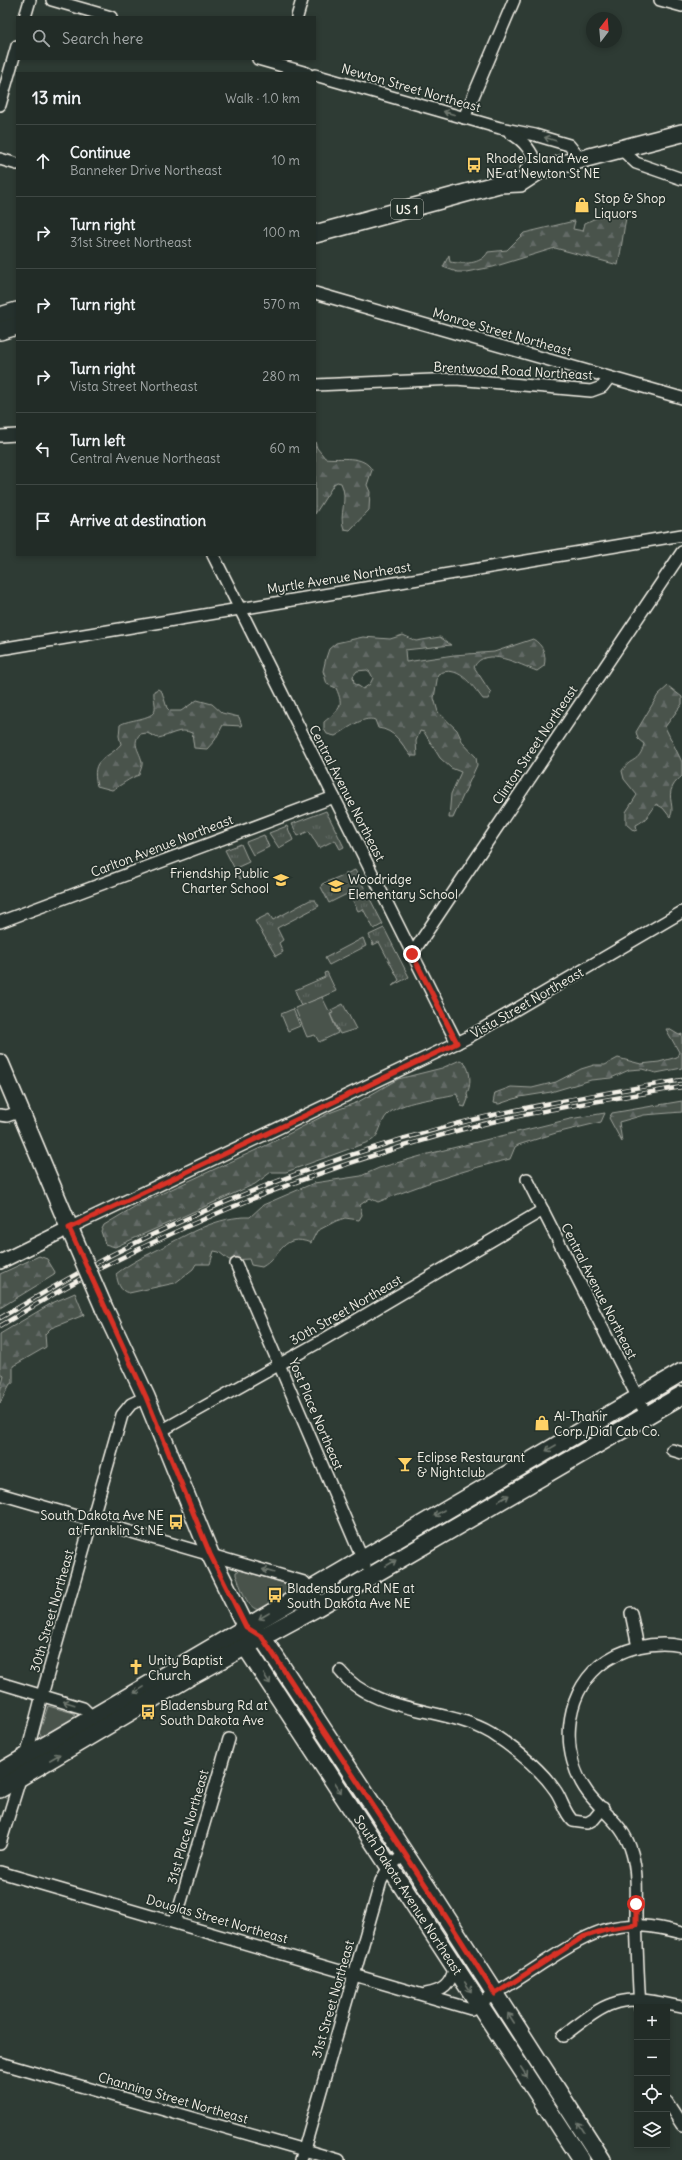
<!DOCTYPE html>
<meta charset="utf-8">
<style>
:root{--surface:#222c27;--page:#2e3833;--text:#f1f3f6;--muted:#a2a7a7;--line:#3f4844}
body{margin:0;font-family:Delius,sans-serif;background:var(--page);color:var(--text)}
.controls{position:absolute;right:12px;bottom:12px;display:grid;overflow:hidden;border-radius:0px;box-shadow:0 2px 6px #0003}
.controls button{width:36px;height:36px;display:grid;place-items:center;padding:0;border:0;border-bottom:1px solid var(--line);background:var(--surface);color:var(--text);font:20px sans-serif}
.compass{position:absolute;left:586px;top:12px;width:36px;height:36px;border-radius:50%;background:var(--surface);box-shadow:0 2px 6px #0003;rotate:16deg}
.stop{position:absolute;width:12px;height:12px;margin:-9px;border:3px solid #d93025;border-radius:50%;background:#fff}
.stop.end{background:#d93025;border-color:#fff;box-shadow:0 1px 4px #0008}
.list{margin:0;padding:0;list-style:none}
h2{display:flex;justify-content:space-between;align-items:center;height:52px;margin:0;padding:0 16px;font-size:17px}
h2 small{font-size:13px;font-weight:400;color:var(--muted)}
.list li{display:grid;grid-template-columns:26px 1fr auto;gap:12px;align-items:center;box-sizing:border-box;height:72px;padding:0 16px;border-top:1px solid var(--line)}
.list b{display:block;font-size:15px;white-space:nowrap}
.list p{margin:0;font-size:13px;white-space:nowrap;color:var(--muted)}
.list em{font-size:13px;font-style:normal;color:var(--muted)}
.icon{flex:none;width:22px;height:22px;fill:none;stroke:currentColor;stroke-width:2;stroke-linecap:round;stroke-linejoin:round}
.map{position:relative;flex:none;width:682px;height:2160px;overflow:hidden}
.search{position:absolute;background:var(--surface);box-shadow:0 2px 6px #0003;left:16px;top:16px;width:300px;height:44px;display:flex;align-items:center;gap:10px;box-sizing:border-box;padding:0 14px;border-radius:0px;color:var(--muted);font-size:15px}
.panel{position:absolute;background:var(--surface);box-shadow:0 2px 6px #0003;left:16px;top:72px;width:300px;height:484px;border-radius:0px}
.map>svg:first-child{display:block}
.grass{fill:url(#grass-tufts);stroke:#9ea29a}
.forest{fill:url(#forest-firs);stroke:#9ea29a;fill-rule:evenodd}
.green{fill:#48524c;stroke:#9ea29a}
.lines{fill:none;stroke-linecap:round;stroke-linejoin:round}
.minor-casing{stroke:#f4f1e8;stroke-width:14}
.tertiary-casing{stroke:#f4f1e8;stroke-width:16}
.primary-casing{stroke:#f4f1e8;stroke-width:20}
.minor{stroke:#26332d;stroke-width:11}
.tertiary{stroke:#26332d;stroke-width:13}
.primary{stroke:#26332d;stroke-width:17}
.rail-casing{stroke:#f4f1e8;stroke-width:4.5}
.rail{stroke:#26332d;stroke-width:3;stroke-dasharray:9;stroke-linecap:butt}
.primary-bridge-casing{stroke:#f4f1e8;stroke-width:20;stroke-linecap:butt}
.primary-bridge{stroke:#26332d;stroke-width:17}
.oneway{stroke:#6e766e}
.route{stroke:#d93025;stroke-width:5}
.labels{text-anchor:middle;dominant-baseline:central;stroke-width:3.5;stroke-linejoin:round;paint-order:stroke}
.shield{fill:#26332d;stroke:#b6b8b0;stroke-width:1}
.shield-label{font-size:12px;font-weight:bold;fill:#f4f1e8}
.street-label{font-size:13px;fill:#f4f1e8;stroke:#26332d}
.poi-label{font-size:13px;fill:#f4f1e8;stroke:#26332d;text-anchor:start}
</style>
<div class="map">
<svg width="682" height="2160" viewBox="0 0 682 2160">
<defs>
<pattern id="grass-tufts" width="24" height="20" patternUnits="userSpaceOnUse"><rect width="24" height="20" fill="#48524c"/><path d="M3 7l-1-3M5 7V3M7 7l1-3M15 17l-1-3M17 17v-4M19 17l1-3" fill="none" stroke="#636b66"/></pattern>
<pattern id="forest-firs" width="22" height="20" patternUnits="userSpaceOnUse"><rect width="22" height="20" fill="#48524c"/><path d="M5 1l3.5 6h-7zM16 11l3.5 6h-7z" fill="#636b66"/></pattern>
</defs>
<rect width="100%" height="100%" fill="#2e3b34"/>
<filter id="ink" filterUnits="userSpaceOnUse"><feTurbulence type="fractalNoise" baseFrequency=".025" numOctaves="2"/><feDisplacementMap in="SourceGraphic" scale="8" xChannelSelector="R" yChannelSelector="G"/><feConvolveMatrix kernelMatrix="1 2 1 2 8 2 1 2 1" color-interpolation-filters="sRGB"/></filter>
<g filter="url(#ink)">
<g class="grass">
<path d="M326 811 344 847 340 849 335 840 319 848 309 831 298 836 292 824Z"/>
<path d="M287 826 293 840 279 848 269 833Z"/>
<path d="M264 835 269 847 253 855 246 842Z"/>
<path d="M241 844 249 862 238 867 243 877 240 879 225 850Z"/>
<path d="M355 870 383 924 374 929 363 909 358 911 349 893 329 903 321 887 322 884Z"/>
<path d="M310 900H315L319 906 277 928 283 940 279 943 283 952 276 956 255 921 269 914 273 920Z"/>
<path d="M384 928 409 977 392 986 399 980 379 942 373 945 369 935Z"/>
<path d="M363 938 366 946 329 965 325 958Z"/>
<path d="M327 972 336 991 301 1006 295 990 325 977 324 973Z"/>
<path d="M343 1004 356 1029 340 1034 330 1014 332 1013 331 1010Z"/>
</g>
<g class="forest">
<path d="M627 213C623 231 622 247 618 265L555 248 493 267 466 272H457L443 267 449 255 450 262C463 264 481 265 488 252L507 250 524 233 574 221H575L573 229 583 231 585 223 598 217Z"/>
<path d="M315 442 317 448 325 458C340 460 363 454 372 470L367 485 370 492 369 510 350 530 344 529C338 515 349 499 341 483L337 482 334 484 315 514Z"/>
<path d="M403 635 416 641 440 637 451 645 405 650 406 662 454 655 494 652 533 639C543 645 547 655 544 666L537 671C520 665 485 645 474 667L491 693 488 699H483C471 684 458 664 438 674L434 698 438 712 457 730 463 743 476 757 477 765 453 818H449L451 794 461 772 451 768 440 758 424 732 420 731 416 741 417 756H411C401 743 395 730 378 728L375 720C363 715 345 731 335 736L327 734 324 729V722C339 709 345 708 336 688L327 684 323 671 326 658 329 649 336 643 363 637 390 639ZM367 670 370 672 373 678 370 684 363 689 354 683 353 676 357 671Z"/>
<path d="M668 686 682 697V704L665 727 682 762V776C679 779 675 782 673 786 666 797 676 808 670 817L663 808 656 804C650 814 646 820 636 825L637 830 634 831 626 824V812L637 795 624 779 622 771C630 757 639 764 644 744L638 739 636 732 658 695Z"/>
<path d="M158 689 162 692 167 708 170 711H181L197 700 212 704 222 713 239 717 242 726 223 725 215 740 207 749 194 748 192 733C180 727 170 736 158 738L147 733 140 734C131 744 140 751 142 762 143 765 140 771 139 775 129 778 122 785 112 790L97 786C90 756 107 761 121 744L119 736 120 725C128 719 152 720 155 710 156 704 153 697 154 691Z"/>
<path d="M666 1029H669L679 1035 682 1034V1068L656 1073 642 1069 629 1070 611 1078 591 1080 551 1092 520 1097 499 1104 493 1103 495 1093 511 1087 532 1088 556 1082 581 1069 594 1065H605L618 1058 641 1064 659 1062 677 1057 679 1052Z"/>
<path d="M460 1060C471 1065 472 1084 467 1093L468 1099 465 1107 461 1106 457 1095 456 1094C437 1099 400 1101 387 1115 380 1122 381 1135 371 1141L286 1172H271L255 1184 115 1247 105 1244 101 1231 104 1225 139 1204 267 1145 329 1113 358 1102 398 1079 442 1068Z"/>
<path d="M682 1101V1112L644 1115 619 1122 622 1142 609 1118 612 1113Z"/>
<path d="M605 1113 601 1122 556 1133 518 1145 515 1147 510 1159C466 1169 420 1185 378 1202L370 1198 360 1205 362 1215 359 1220 345 1218 336 1221 317 1231 311 1243C282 1232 283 1255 262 1267L251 1265 249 1259 229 1260 219 1252 214 1251 210 1264H196L193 1269 175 1283 129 1293C119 1291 118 1282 116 1274 130 1263 145 1256 161 1248 188 1234 218 1216 250 1217L263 1205 314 1183 361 1176 379 1168 428 1154 570 1119Z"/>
<path d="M39 1256 47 1259 55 1272 54 1275 0 1308V1274Z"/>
<path d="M75 1293 84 1315 51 1328 45 1334 46 1347 13 1366V1383L10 1384 0 1403V1392L4 1376 0 1373V1334L52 1303Z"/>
</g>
<g class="green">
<path d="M322 997 329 1011 331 1010 333 1013 330 1014 338 1033 319 1042 315 1035 307 1037 295 1008Z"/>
<path d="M293 1009 300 1026 288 1031 281 1014Z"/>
<path d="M240 1570 291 1585 293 1591 261 1610C246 1610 241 1586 236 1575V1572Z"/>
<path d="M48 1706 74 1713 76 1717 43 1738 39 1733Z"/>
</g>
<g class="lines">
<g class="minor-casing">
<g id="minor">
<path d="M52 0 111 17"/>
<path d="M660 0 682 6"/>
<path d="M25 17 30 0"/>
<path d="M297 17 302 0"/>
<path d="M258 59 307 73"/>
<path d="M315 75 500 128 535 135 569 145 581 160"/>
<path d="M0 105 17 46"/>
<path d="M464 118 514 0"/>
<path d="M510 133C527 142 532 154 540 170"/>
<path d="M621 149 636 163 682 179"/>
<path d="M0 159 17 164"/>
<path d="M315 293 682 398"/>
<path d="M315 385 456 379 591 391 602 387 609 378"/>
<path d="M0 436 17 435"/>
<path d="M213 555 457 1043"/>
<path d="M0 649 682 535"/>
<path d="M0 922 334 797"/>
<path d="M412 954 682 552"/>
<path d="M0 1115 7 1116 21 1111"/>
<path d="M527 1179 647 1416"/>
<path d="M69 1228 467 1038 682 912"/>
<path d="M236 1264 365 1565"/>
<path d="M161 1431 321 1341 543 1210"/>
<path d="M672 1450 682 1453"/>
<path d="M0 1494 304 1582 322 1604"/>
<path d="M631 1613 638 1647"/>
<path d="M340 1671C375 1715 445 1706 491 1733 514 1748 539 1767 555 1790 562 1799 564 1813 573 1821L587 1823 594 1819 603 1808"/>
<path d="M0 1683 83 1708 93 1718"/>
<path d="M0 1844 21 1776 42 1695 122 1415 131 1404 146 1397"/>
<path d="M0 1872 471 2009C495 1994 519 1979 543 1963 596 1929 618 1916 682 1933"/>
<path d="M175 1922 229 1739"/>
<path d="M426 1994C444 1991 450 1985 455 1967"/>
<path d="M640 2007C638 1977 637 1947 636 1916 636 1895 638 1874 632 1853 624 1824 604 1814 588 1793 560 1755 563 1697 599 1666 621 1648 654 1640 682 1646"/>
<path d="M563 2036C577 2026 596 2009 612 2004 634 1995 660 2003 682 2007"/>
<path d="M0 2063 339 2160"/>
<path d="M667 2102 682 2125"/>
<path d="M301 2160 381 1881 389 1867 405 1854"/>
</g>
</g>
<g class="tertiary-casing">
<path id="tertiary" d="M0 1262 69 1228"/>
</g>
<g class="primary-casing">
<g id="primary">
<path d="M529 170H540L682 133"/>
<path d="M315 234 499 184 520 183 540 170"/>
<path d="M0 316 17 311"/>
<path d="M0 331 17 326"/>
<path d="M0 1063 72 1234"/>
<path d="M104 1308 146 1397 210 1554 246 1627V1647L581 2160"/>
<path d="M254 1632 262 1637 434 1898 602 2160"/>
<path d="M0 1772 682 1372"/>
<path d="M0 1789 191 1676 316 1608 682 1395"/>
</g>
</g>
<use href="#minor" class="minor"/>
<use href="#tertiary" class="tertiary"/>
<use href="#primary" class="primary"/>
<g class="rail-casing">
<g id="rail">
<path d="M0 1318C37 1297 73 1275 111 1255 221 1199 337 1155 456 1124 530 1105 606 1093 682 1080"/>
<path d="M0 1326C38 1304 75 1280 115 1261 223 1206 338 1163 456 1131 530 1111 606 1100 682 1087"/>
</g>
</g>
<use href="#rail" class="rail"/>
<g class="primary-bridge-casing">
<path id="primary-bridge" d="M72 1234 104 1308"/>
</g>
<use href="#primary-bridge" class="primary-bridge"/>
</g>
<defs><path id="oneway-shaft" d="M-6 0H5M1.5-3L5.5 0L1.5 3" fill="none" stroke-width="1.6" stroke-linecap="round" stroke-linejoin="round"/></defs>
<g class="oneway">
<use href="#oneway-shaft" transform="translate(449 113) rotate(-164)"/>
<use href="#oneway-shaft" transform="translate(550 139) rotate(-163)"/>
<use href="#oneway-shaft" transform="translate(551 1448) rotate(150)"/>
<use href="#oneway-shaft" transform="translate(504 1498) rotate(-30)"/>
<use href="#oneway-shaft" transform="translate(439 1513) rotate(150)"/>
<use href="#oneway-shaft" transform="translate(391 1563) rotate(-30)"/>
<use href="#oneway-shaft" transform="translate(268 1571) rotate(-164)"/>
<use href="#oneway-shaft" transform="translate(264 1616) rotate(150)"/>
<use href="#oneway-shaft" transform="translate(267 1679) rotate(57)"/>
<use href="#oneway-shaft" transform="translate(139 1690) rotate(149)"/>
<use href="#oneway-shaft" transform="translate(69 1703) rotate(-163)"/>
<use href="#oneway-shaft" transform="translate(55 1757) rotate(-30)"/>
<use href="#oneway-shaft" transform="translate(338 1788) rotate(57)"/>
<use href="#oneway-shaft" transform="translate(468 1987) rotate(57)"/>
<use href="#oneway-shaft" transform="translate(511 2018) rotate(-123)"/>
<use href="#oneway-shaft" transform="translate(524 2072) rotate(57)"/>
<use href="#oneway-shaft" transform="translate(581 2127) rotate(-123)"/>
</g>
</g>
<g class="lines" filter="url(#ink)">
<path class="route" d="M412 954 457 1043 69 1228 146 1397 210 1554 246 1627 262 1637 434 1898 495 1994 583 1937 608 1929 636 1925V1904"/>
</g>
<defs>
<g id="bus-bare" transform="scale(1.2)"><path d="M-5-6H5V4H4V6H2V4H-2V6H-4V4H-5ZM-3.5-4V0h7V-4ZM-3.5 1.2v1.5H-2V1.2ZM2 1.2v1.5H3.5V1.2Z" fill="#ffd166" stroke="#26332d" stroke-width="2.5" paint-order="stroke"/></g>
<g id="shop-bare" transform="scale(1.2)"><path d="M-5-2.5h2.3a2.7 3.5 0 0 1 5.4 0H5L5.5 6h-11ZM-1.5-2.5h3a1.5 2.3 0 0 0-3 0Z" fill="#ffd166" stroke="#26332d" stroke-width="2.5" paint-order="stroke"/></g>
<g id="school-bare" transform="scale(1.2)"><path d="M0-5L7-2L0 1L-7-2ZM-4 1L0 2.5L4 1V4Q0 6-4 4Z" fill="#ffd166" stroke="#26332d" stroke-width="2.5" paint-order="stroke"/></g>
<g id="bar-bare" transform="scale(1.2)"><path d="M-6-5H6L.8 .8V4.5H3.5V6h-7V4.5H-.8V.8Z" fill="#ffd166" stroke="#26332d" stroke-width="2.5" paint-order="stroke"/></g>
<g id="church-bare" transform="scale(1.2)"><path d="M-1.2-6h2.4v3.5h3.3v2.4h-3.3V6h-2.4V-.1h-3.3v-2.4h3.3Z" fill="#ffd166" stroke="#26332d" stroke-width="2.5" paint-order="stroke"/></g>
</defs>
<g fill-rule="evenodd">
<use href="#bus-bare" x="474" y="165"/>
<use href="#shop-bare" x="582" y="205"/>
<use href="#school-bare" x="281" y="880"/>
<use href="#school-bare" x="336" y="886"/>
<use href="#shop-bare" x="542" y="1423"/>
<use href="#bar-bare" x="405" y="1464"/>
<use href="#bus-bare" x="176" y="1522"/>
<use href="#bus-bare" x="275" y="1595"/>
<use href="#church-bare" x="136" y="1667"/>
<use href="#bus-bare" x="148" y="1712"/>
</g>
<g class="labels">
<rect class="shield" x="391" y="199" width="32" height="20" rx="3"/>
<g class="shield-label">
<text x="407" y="209">US 1</text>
</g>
<g class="street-label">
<text transform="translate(411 88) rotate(16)">Newton Street Northeast</text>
<text transform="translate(502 332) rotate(16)">Monroe Street Northeast</text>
<text transform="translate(513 371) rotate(3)">Brentwood Road Northeast</text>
<text transform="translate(339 578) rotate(-9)">Myrtle Avenue Northeast</text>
<text transform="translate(535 745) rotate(-56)">Clinton Street Northeast</text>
<text transform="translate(347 793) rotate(63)">Central Avenue Northeast</text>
<text transform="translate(162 846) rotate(-21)">Carlton Avenue Northeast</text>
<text transform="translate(527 1003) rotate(-30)">Vista Street Northeast</text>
<text transform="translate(599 1291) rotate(63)">Central Avenue Northeast</text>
<text transform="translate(346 1310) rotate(-30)">30th Street Northeast</text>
<text transform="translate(316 1414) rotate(67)">Yost Place Northeast</text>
<text transform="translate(52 1611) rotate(-74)">30th Street Northeast</text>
<text transform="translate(188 1827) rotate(-74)">31st Place Northeast</text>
<text transform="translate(408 1895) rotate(57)">South Dakota Avenue Northeast</text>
<text transform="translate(217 1919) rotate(16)">Douglas Street Northeast</text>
<text transform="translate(333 1999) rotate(-74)">31st Street Northeast</text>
<text transform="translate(173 2098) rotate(16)">Channing Street Northeast</text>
</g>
<g class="poi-label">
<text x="486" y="158">Rhode Island Ave<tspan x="486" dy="15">NE at Newton St NE</tspan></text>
<text x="594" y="198">Stop &amp; Shop<tspan x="594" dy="15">Liquors</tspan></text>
<text x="269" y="873" text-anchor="end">Friendship Public<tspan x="269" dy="15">Charter School</tspan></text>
<text x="348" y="879">Woodridge<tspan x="348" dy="15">Elementary School</tspan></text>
<text x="554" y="1416">Al-Thahir<tspan x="554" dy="15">Corp./Dial Cab Co.</tspan></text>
<text x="417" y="1457">Eclipse Restaurant<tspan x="417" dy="15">&amp; Nightclub</tspan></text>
<text x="164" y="1515" text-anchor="end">South Dakota Ave NE<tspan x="164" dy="15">at Franklin St NE</tspan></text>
<text x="287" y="1588">Bladensburg Rd NE at<tspan x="287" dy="15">South Dakota Ave NE</tspan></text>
<text x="148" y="1660">Unity Baptist<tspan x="148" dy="15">Church</tspan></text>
<text x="160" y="1705">Bladensburg Rd at<tspan x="160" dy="15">South Dakota Ave</tspan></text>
</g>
</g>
</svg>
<div class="controls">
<button>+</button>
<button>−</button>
<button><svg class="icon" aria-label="locate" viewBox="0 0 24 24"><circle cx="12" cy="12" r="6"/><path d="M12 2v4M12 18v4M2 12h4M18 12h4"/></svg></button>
<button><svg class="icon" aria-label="layers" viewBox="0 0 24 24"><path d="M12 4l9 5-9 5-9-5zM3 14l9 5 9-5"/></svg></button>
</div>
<svg class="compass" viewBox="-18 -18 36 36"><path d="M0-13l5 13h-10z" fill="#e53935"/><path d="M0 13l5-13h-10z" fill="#a2a7a7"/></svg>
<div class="stop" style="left:636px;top:1904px"></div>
<div class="stop end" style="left:412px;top:954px"></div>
<div class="search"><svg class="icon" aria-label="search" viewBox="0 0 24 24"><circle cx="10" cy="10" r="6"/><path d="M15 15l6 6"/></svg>Search here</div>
<section class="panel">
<h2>13 min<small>Walk · 1.0 km</small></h2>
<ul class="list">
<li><svg class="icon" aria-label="ahead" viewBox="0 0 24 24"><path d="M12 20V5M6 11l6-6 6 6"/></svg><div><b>Continue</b><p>Banneker Drive Northeast</p></div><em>10 m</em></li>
<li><svg class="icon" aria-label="right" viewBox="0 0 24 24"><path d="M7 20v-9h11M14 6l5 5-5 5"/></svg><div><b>Turn right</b><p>31st Street Northeast</p></div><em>100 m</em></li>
<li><svg class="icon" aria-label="right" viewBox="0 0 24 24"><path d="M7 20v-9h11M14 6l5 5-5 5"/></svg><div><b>Turn right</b></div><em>570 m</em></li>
<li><svg class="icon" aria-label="right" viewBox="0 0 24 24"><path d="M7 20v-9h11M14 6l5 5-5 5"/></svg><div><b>Turn right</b><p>Vista Street Northeast</p></div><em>280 m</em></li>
<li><svg class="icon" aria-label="left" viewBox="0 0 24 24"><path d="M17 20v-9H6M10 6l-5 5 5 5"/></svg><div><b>Turn left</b><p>Central Avenue Northeast</p></div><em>60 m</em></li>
<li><svg class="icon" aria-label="arrive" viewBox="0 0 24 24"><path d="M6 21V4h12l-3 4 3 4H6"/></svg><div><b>Arrive at destination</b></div></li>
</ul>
</section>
</div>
